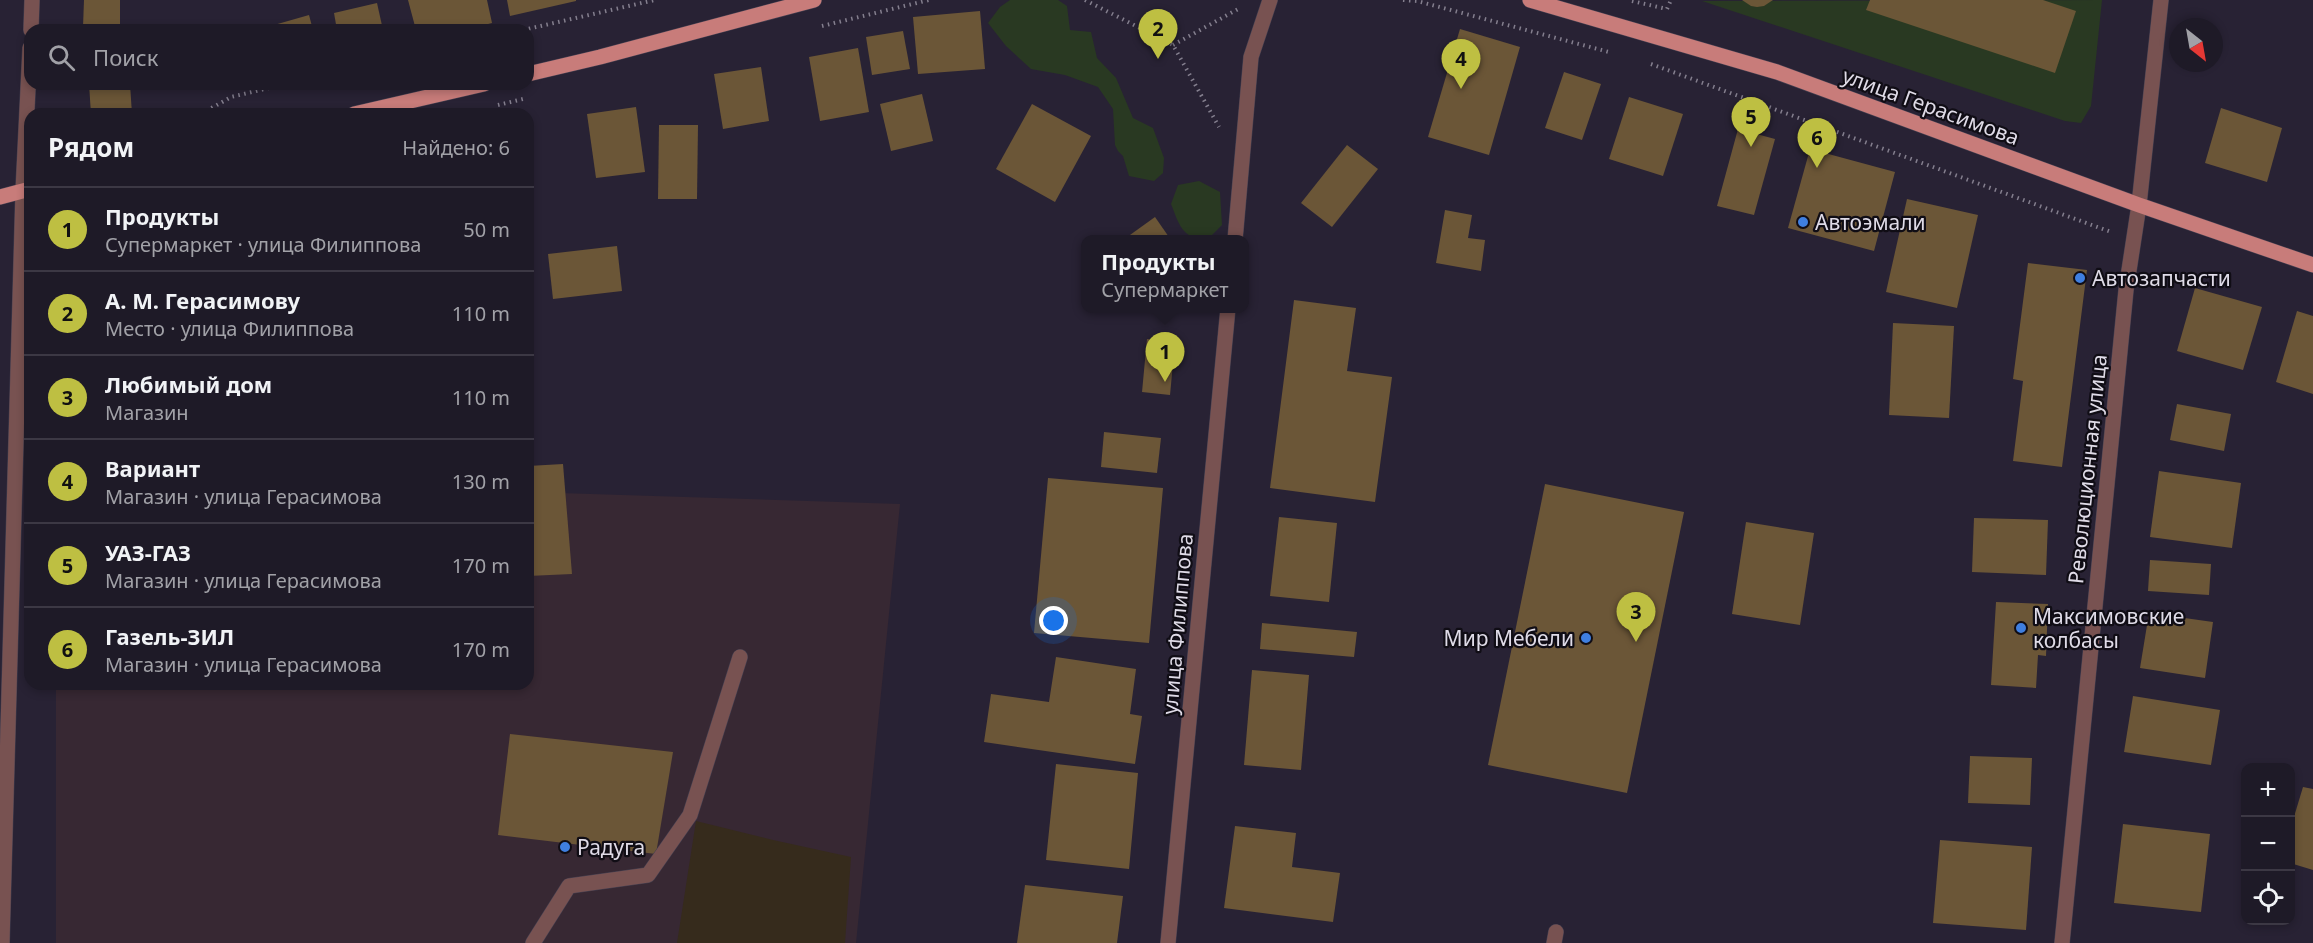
<!DOCTYPE html>
<html lang="ru">
<meta charset="utf-8">
<style>
:root{--surface:#1e1a27;--page:#26232f;--text:#f1f3f6;--muted:#a1a1a7;--line:#3c3844;--accent:#bebf42}
body{margin:0;font-family:"Noto Sans",sans-serif;background:var(--page);color:var(--text)}
.controls{position:absolute;right:18px;bottom:18px;display:grid;overflow:hidden;border-radius:12px;box-shadow:0 3px 9px #0003}
.controls button{width:54px;height:54px;display:grid;place-items:center;padding:0;border:0;border-bottom:2px solid var(--line);background:var(--surface);color:var(--text);font:30px sans-serif}
.compass{position:absolute;left:2169px;top:18px;width:54px;height:54px;border-radius:50%;background:var(--surface);box-shadow:0 3px 9px #0003;rotate:149deg}
.you{position:absolute;left:1054px;top:621px;width:21px;height:21px;margin:-15px;border:4px solid #fff;border-radius:50%;background:#1a73e8;box-shadow:0 0 0 9px #1a73e833}
.badge{display:grid;place-items:center;width:39px;height:39px;border-radius:50%;background:var(--accent);color:#111;font-size:20px;font-weight:700}
.pin{position:absolute;translate:-50% -50px;filter:drop-shadow(0 2px 3px #0008)}
.pin::after{content:'';position:absolute;top:32px;width:21px;height:18px;background:inherit;clip-path:polygon(0 0,100% 0,50% 100%)}
.popup{position:absolute;left:1081px;top:235px;width:168px;height:78px;box-sizing:border-box;display:grid;place-content:center;border-radius:12px;background:var(--surface);filter:drop-shadow(0 2px 4px #0005);font-size:20px;white-space:nowrap;color:var(--muted)}
.popup b{font-size:22px;color:var(--text)}
.popup::after{content:'';position:absolute;left:50%;top:100%;margin-left:-12px;border:12px solid transparent;border-top-color:var(--surface)}
.list{margin:0;padding:0;list-style:none}
h2{display:flex;justify-content:space-between;align-items:center;height:78px;margin:0;padding:0 24px;font-size:26px}
h2 small{font-size:20px;font-weight:400;color:var(--muted)}
.list li{display:grid;grid-template-columns:39px 1fr auto;gap:18px;align-items:center;box-sizing:border-box;height:84px;padding:0 24px;border-top:2px solid var(--line)}
.list b{display:block;font-size:22px;white-space:nowrap}
.list p{margin:0;font-size:20px;white-space:nowrap;color:var(--muted)}
.list em{font-size:20px;font-style:normal;color:var(--muted)}
.icon{flex:none;width:33px;height:33px;fill:none;stroke:currentColor;stroke-width:2;stroke-linecap:round;stroke-linejoin:round}
.map{position:relative;flex:none;width:2313px;height:943px;overflow:hidden}
.search{position:absolute;background:var(--surface);box-shadow:0 3px 9px #0003;left:24px;top:24px;width:510px;height:66px;display:flex;align-items:center;gap:15px;box-sizing:border-box;padding:0 21px;border-radius:18px;color:var(--muted);font-size:22px}
.panel{position:absolute;background:var(--surface);box-shadow:0 3px 9px #0003;left:24px;top:108px;width:510px;height:582px;border-radius:18px}
.map>svg:first-child{display:block}
.industrial{fill:#372833}
.education{fill:#362b1c}
.green{fill:#293922}
.building{fill:#6b5637}
.lines{fill:none;stroke-linecap:round;stroke-linejoin:round}
.minor-casing{stroke:#454051;stroke-width:16}
.major-casing{stroke:#454051;stroke-width:16}
.path{stroke:#847f8e;stroke-width:4;stroke-dasharray:1.5 4.5;stroke-linecap:butt}
.minor{stroke:#785251;stroke-width:15}
.major{stroke:#c87c7a;stroke-width:15}
.shop-dot{fill:#3f7fe0;stroke:#100d15;stroke-width:2}
.labels{text-anchor:middle;dominant-baseline:central;stroke-width:4.5;stroke-linejoin:round;paint-order:stroke}
.street-label{font-size:21px;fill:#dfdbe7;stroke:#100d15}
.poi-label{font-size:21px;fill:#dfdbe7;stroke:#100d15;text-anchor:start}
</style>
<div class="map">
<svg width="2313" height="943" viewBox="0 0 2313 943">
<rect width="100%" height="100%" fill="#282234"/>
<path class="industrial" d="M528 492 900 504 856 943H56V684H528Z"/>
<path class="education" d="M696 821 773 840 851 857 845 943H677Z"/>
<g class="green">
<path d="M1010 0H1058L1067 6 1070 30 1091 32 1097 58 1116 78 1133 118 1153 128 1164 158 1163 173 1154 181 1129 176 1123 156 1118 151 1115 145 1113 109 1098 87 1065 75 1031 69 1006 46 988 23 1000 7Z"/>
<path d="M2102 0 2091 106 2081 123 2065 121 1702 1Z"/>
<path d="M1199 181 1220 192 1222 225 1208 239C1182 240 1179 224 1171 204L1178 185Z"/>
</g>
<g class="building">
<path d="M84 0H120V29L83 27Z"/>
<path d="M408 0H487L492 23 465 30H416Z"/>
<path d="M507 0H576V1L510 16Z"/>
<path d="M1742 0H1773L1764 6 1757 7 1751 6Z"/>
<path d="M1870 0H2043L2076 11 2055 73 1866 10Z"/>
<path d="M377 3 383 30H337L334 13Z"/>
<path d="M980 11 985 69 918 74 913 17Z"/>
<path d="M309 15 313 30H260V29Z"/>
<path d="M1460 29 1520 47 1489 155 1428 137Z"/>
<path d="M903 31 910 69 872 75 866 37Z"/>
<path d="M858 48 869 112 820 121 809 57Z"/>
<path d="M761 67 769 121 723 129 714 74Z"/>
<path d="M1564 72 1601 84 1582 140 1545 128Z"/>
<path d="M89 84H130L132 114H91Z"/>
<path d="M922 94 933 141 891 151 880 104Z"/>
<path d="M1629 97 1683 114 1663 176 1609 159Z"/>
<path d="M1032 104 1091 136 1055 202 996 169Z"/>
<path d="M636 107 645 172 596 178 587 114Z"/>
<path d="M2221 108 2282 128 2267 182 2205 163Z"/>
<path d="M659 125H698L697 199H658Z"/>
<path d="M1738 129 1775 139 1754 215 1717 206Z"/>
<path d="M1347 145 1378 169 1332 227 1301 203Z"/>
<path d="M1810 149 1895 172 1874 251 1788 228Z"/>
<path d="M1907 199 1978 215 1957 308 1886 292Z"/>
<path d="M1445 210 1472 215 1468 238 1485 240 1481 271 1436 263Z"/>
<path d="M1155 217 1171 240H1123Z"/>
<path d="M617 246 622 291 553 299 548 254Z"/>
<path d="M2028 263 2087 270 2062 467 2013 461 2023 381 2013 379Z"/>
<path d="M2195 288 2262 307 2243 370 2177 351Z"/>
<path d="M1294 300 1356 308 1347 371 1392 377 1375 502 1270 488Z"/>
<path d="M2297 311 2313 316V394L2276 382Z"/>
<path d="M1893 323 1954 326 1949 418 1889 415Z"/>
<path d="M1147 339 1175 342 1170 395 1142 392Z"/>
<path d="M2177 404 2231 414 2224 451 2170 440Z"/>
<path d="M1104 432 1161 438 1157 473 1101 467Z"/>
<path d="M563 464 572 574 528 576V466Z"/>
<path d="M2159 471 2241 483 2232 548 2150 537Z"/>
<path d="M1048 478 1163 488 1149 643 1034 633Z"/>
<path d="M1545 484 1684 512 1627 793 1488 765Z"/>
<path d="M1279 517 1337 523 1329 602 1270 596Z"/>
<path d="M1974 518 2048 520 2046 575 1972 572Z"/>
<path d="M1746 522 1814 533 1800 625 1732 614Z"/>
<path d="M2150 560 2211 564 2209 595 2148 591Z"/>
<path d="M1996 602 2048 604 2046 656 2038 655 2036 688 1991 685Z"/>
<path d="M2149 613 2213 622 2205 678 2140 668Z"/>
<path d="M1262 623 1357 632 1354 657 1260 649Z"/>
<path d="M1056 657 1136 669 1130 714 1142 716 1135 764 984 742 991 694 1049 702Z"/>
<path d="M1252 670 1309 675 1301 770 1244 765Z"/>
<path d="M2133 696 2220 710 2211 765 2124 752Z"/>
<path d="M510 734 673 752 656 854 498 835Z"/>
<path d="M1970 756 2032 758 2030 805 1968 803Z"/>
<path d="M1056 764 1138 773 1129 869 1046 860Z"/>
<path d="M2303 787 2313 789V870L2290 863V830Z"/>
<path d="M2123 824 2210 834 2201 912 2114 903Z"/>
<path d="M1235 826 1296 833 1292 867 1340 873 1333 922 1224 908Z"/>
<path d="M1940 840 2032 847 2026 930 1933 923Z"/>
<path d="M1025 885 1123 896 1117 943H1017Z"/>
</g>
<g class="lines">
<g class="minor-casing">
<g id="minor">
<path d="M31 30 32 0"/>
<path d="M1235 240 1251 57 1270 0"/>
<path d="M2 943 23 191 30 48"/>
<path d="M533 943 569 886 648 875 690 815 740 657"/>
<path d="M1168 943 1228 308"/>
<path d="M1554 943 1556 932"/>
<path d="M2062 943 2126 290 2139 205 2161 0"/>
</g>
</g>
<g class="major-casing">
<g id="major">
<path d="M1530 0 1777 72 2139 205 2313 265"/>
<path d="M528 74 600 57 814 0"/>
<path d="M354 114 484 84"/>
<path d="M0 197 30 189"/>
</g>
</g>
<g class="path">
<path d="M1085 0 1173 45 1219 127"/>
<path d="M1403 0 1417 1 1609 52"/>
<path d="M1632 1 1667 9 1671 0"/>
<path d="M822 26 929 0"/>
<path d="M523 30 655 0"/>
<path d="M1173 45 1240 8"/>
<path d="M1651 64 2111 232"/>
<path d="M498 105 523 99"/>
<path d="M201 114 231 97 286 84"/>
</g>
<use href="#minor" class="minor"/>
<use href="#major" class="major"/>
</g>
<g class="shop-dot">
<circle cx="1803" cy="222" r="6"/>
<circle cx="2080" cy="278" r="6"/>
<circle cx="2021" cy="628" r="6"/>
<circle cx="1586" cy="638" r="6"/>
<circle cx="565" cy="847" r="6"/>
</g>
<g class="labels">
<g class="street-label">
<text transform="translate(1931 106) rotate(20)">улица Герасимова</text>
<text transform="translate(2087 469) rotate(-84)">Революционная улица</text>
<text transform="translate(1177 624) rotate(-85)">улица Филиппова</text>
</g>
<g class="poi-label">
<text x="1815" y="222">Автоэмали</text>
<text x="2092" y="278">Автозапчасти</text>
<text x="2033" y="616">Максимовские<tspan x="2033" dy="24">колбасы</tspan></text>
<text x="1574" y="638" text-anchor="end">Мир Мебели</text>
<text x="577" y="847">Радуга</text>
</g>
</g>
</svg>
<div class="controls">
<button>+</button>
<button>−</button>
<button><svg class="icon" aria-label="locate" viewBox="0 0 24 24"><circle cx="12" cy="12" r="6"/><path d="M12 2v4M12 18v4M2 12h4M18 12h4"/></svg></button>
</div>
<svg class="compass" viewBox="-18 -18 36 36"><path d="M0-13l5 13h-10z" fill="#e53935"/><path d="M0 13l5-13h-10z" fill="#a1a1a7"/></svg>
<div class="you"></div>
<div class="pin badge" style="left:1165px;top:382px">1</div>
<div class="popup"><b>Продукты</b>Супермаркет</div>
<div class="pin badge" style="left:1158px;top:59px">2</div>
<div class="pin badge" style="left:1636px;top:642px">3</div>
<div class="pin badge" style="left:1461px;top:89px">4</div>
<div class="pin badge" style="left:1751px;top:147px">5</div>
<div class="pin badge" style="left:1817px;top:168px">6</div>
<div class="search"><svg class="icon" aria-label="search" viewBox="0 0 24 24"><circle cx="10" cy="10" r="6"/><path d="M15 15l6 6"/></svg>Поиск</div>
<section class="panel">
<h2>Рядом<small>Найдено: 6</small></h2>
<ul class="list">
<li><span class="badge">1</span><div><b>Продукты</b><p>Супермаркет · улица Филиппова</p></div><em>50 m</em></li>
<li><span class="badge">2</span><div><b>А. М. Герасимову</b><p>Место · улица Филиппова</p></div><em>110 m</em></li>
<li><span class="badge">3</span><div><b>Любимый дом</b><p>Магазин</p></div><em>110 m</em></li>
<li><span class="badge">4</span><div><b>Вариант</b><p>Магазин · улица Герасимова</p></div><em>130 m</em></li>
<li><span class="badge">5</span><div><b>УАЗ-ГАЗ</b><p>Магазин · улица Герасимова</p></div><em>170 m</em></li>
<li><span class="badge">6</span><div><b>Газель-ЗИЛ</b><p>Магазин · улица Герасимова</p></div><em>170 m</em></li>
</ul>
</section>
</div>
